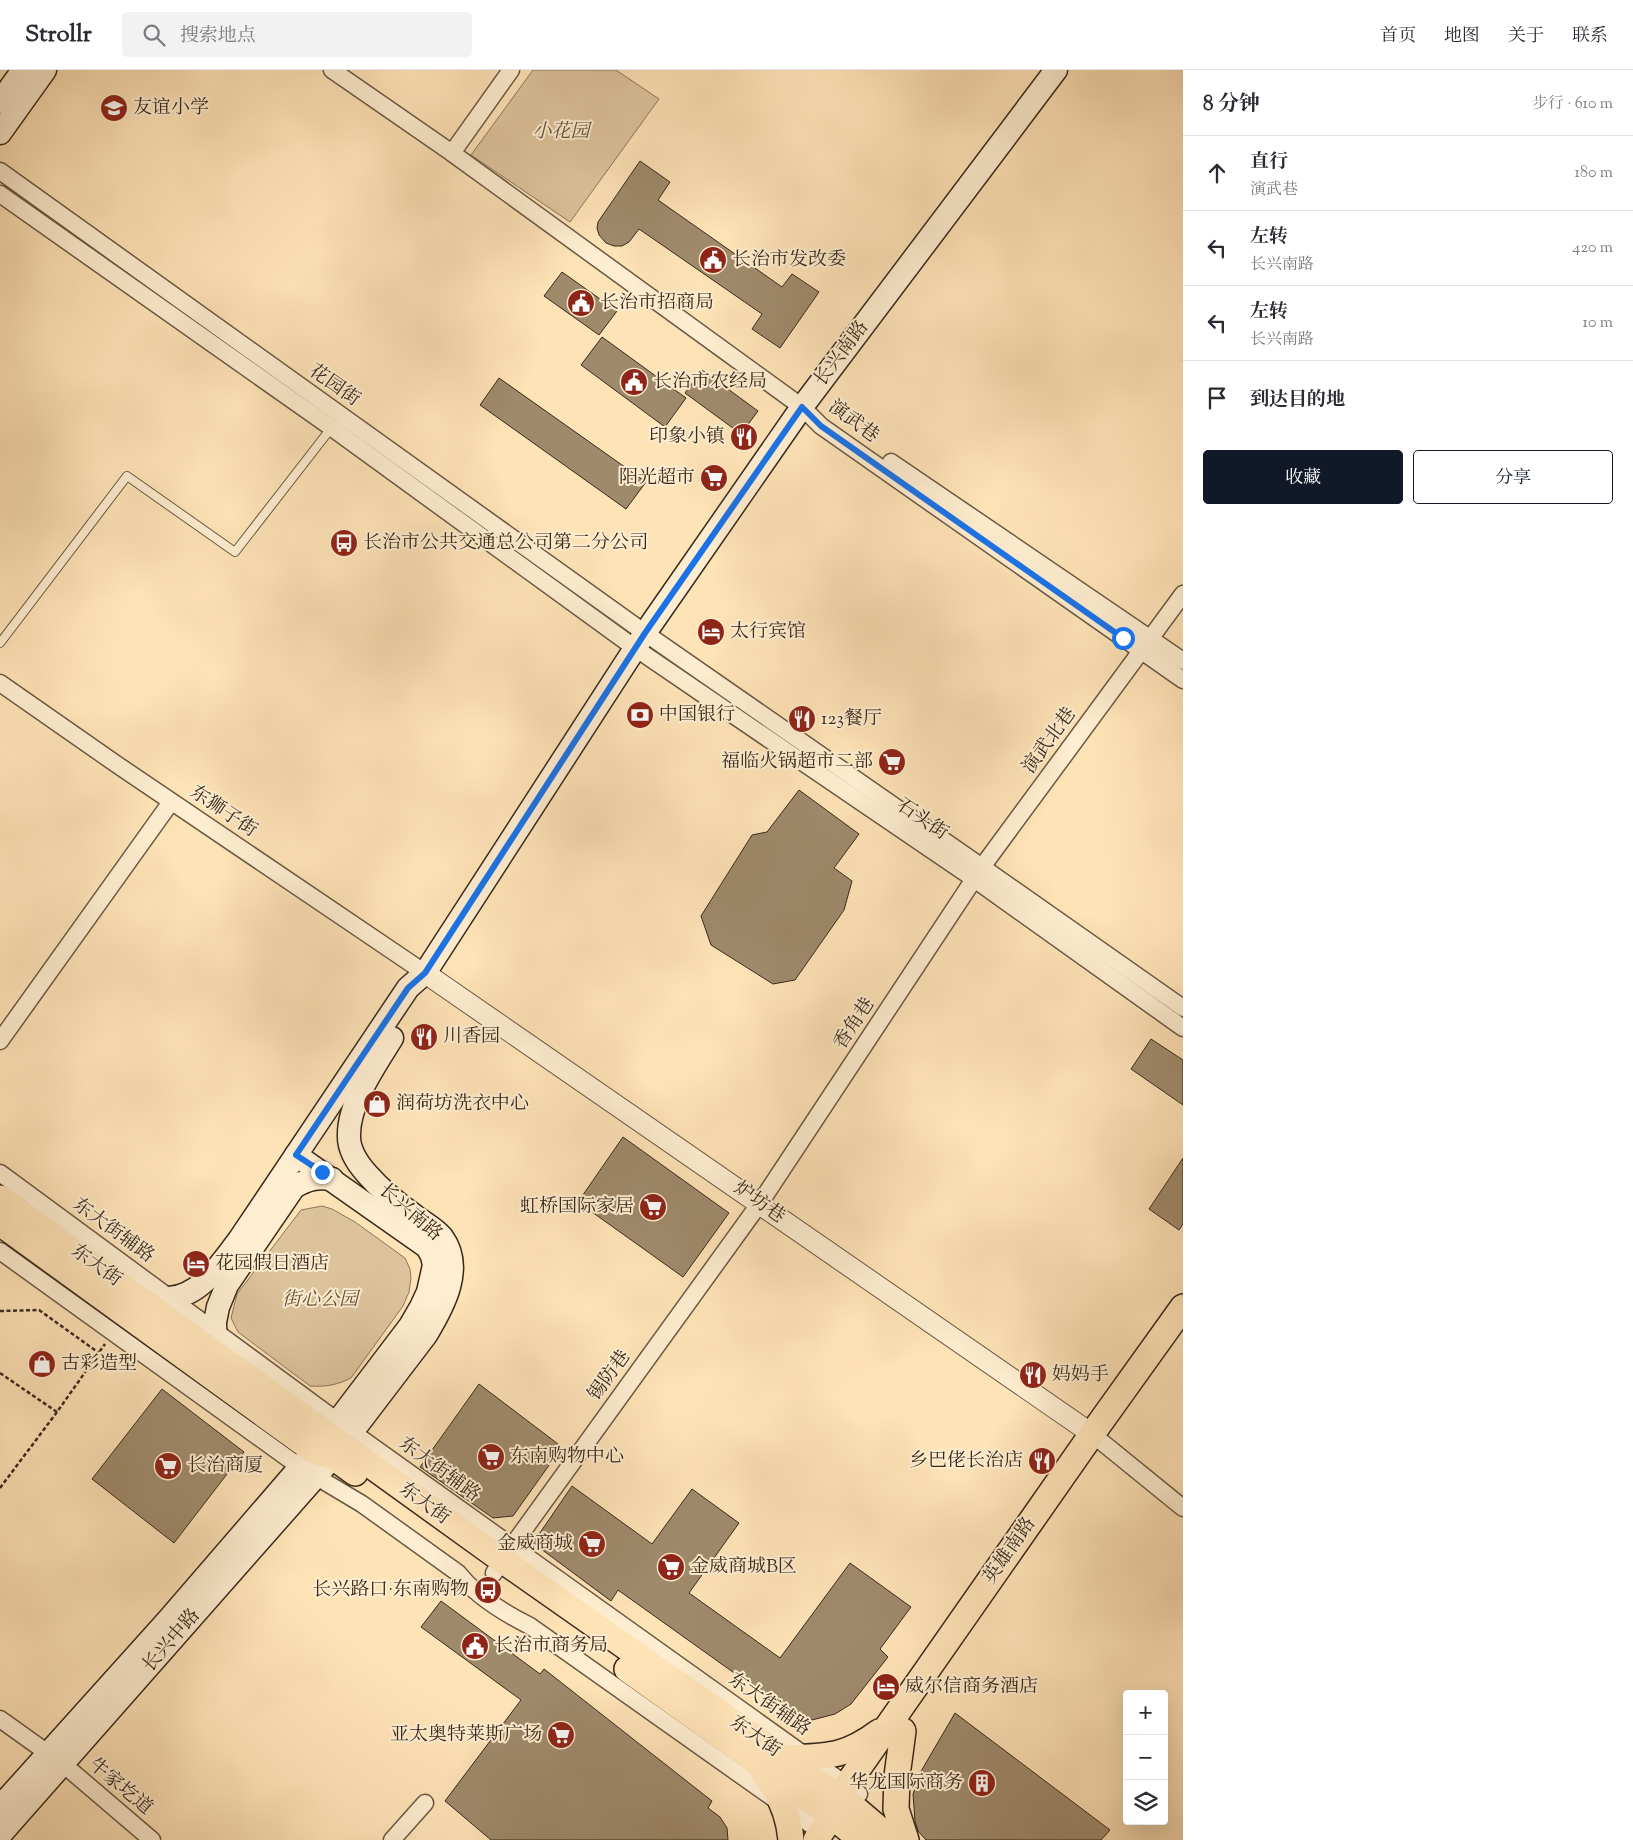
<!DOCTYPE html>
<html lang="zh">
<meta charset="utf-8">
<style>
:root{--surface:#fff;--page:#f2f2f3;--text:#2b2b33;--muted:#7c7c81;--line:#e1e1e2;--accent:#111827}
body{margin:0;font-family:"Sorts Mill Goudy","Noto Serif SC",serif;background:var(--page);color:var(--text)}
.controls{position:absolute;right:15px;bottom:15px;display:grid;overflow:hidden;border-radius:5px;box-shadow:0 5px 20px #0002}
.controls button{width:45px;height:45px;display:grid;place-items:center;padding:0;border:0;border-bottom:1px solid var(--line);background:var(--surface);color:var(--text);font:25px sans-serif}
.stop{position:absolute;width:15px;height:15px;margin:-11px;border:4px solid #1a73e8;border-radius:50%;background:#fff}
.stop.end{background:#1a73e8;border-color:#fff;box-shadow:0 1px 5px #0008}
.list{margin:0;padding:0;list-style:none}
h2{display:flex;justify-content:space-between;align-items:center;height:65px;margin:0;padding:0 20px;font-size:21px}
h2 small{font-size:16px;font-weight:400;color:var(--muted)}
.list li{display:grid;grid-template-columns:32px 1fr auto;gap:15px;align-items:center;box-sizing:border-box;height:75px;padding:0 20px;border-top:1px solid var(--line)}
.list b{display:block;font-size:19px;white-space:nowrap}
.list p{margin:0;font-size:16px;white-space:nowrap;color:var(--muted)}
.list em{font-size:16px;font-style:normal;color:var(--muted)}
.actions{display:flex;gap:10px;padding:15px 20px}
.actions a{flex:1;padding:11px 0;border:1px solid var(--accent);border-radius:5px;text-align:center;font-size:18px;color:var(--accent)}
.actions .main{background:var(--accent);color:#fff}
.icon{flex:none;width:28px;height:28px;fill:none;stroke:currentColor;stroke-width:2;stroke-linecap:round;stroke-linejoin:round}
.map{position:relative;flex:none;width:1183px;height:1770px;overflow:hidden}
header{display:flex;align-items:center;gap:30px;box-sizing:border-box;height:70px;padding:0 25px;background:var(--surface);border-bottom:1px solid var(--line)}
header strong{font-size:24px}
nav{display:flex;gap:28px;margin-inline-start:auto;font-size:18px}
.search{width:350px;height:45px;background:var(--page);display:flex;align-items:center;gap:12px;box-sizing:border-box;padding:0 18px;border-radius:5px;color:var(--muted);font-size:19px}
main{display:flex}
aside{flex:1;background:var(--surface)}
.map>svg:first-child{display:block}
.green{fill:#ddc39c;stroke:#8b765c}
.building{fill:#9f8a6c;stroke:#39291b}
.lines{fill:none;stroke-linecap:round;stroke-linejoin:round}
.service-casing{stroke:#6a5842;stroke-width:10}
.minor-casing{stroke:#6a5842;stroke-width:19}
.tertiary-casing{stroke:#6a5842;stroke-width:22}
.secondary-casing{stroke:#39291b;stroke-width:25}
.primary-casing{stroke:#39291b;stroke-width:28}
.path{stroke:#39291b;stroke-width:2.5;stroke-dasharray:4 2.5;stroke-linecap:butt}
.service{stroke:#feedd0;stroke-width:8}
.minor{stroke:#feedd0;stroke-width:16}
.tertiary{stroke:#feedd0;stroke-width:20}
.secondary{stroke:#feedd0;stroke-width:22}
.primary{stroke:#fee3b7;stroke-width:25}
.route{stroke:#1a73e8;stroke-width:6}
.labels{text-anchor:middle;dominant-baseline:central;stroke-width:4;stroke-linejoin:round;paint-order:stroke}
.poi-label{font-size:19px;fill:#39291b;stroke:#feedd0;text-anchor:start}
.park-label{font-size:19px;font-style:italic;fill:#62503b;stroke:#feedd0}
.street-label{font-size:19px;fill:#39291b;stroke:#feedd0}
</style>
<header>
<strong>Strollr</strong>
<div class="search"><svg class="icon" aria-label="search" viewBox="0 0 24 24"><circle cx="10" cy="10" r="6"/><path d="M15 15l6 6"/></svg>搜索地点</div>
<nav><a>首页</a><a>地图</a><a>关于</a><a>联系</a></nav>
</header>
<main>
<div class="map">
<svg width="1183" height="1770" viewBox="0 0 1183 1770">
<rect width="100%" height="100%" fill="#fee3b7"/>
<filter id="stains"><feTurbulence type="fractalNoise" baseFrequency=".004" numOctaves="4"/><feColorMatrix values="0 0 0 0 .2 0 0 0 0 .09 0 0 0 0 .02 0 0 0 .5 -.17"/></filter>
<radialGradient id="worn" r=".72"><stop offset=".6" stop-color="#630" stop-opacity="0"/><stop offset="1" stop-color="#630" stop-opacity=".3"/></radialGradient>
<g class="green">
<path d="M533 0H616L659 29 570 152 471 85Z"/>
<path d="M322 1136 332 1139 355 1152 405 1188 410 1199 411 1208 409 1222 403 1236 351 1308C337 1315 326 1317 310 1316L238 1262 231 1248 237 1224 301 1140Z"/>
</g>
<g class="building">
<path d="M640 91 670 112 658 130 782 217 792 204 819 222 780 278 752 259 762 244 639 159 629 172 622 176H614L606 173 599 165 597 158 598 152Z"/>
<path d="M562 202 617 241 599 265 544 226Z"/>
<path d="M602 267 686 328 665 357 581 295Z"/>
<path d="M702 300 758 341 741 364 685 323Z"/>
<path d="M499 308 646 412 626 439 480 335Z"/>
<path d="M799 720 859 764 834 798 852 811 844 840 795 910 773 914 711 875 701 846 752 765 767 762Z"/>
<path d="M1151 969 1183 990V1035L1131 999Z"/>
<path d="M623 1067 729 1143 683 1207 578 1132Z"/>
<path d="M1183 1088V1154L1179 1160 1149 1139Z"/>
<path d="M479 1314 562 1377 513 1446 493 1448 420 1397Z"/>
<path d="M162 1319 244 1382 174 1473 92 1409Z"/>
<path d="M572 1416 652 1474 692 1419 739 1453 689 1523 780 1588 850 1493 911 1537 880 1579 888 1587 851 1634 835 1644 812 1650 793 1645 618 1520 611 1531 533 1473Z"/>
<path d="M441 1531 540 1604 544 1599 712 1731 708 1738 720 1747 727 1758 728 1770H491L445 1731 521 1630 421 1557Z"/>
<path d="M955 1643 1110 1760 1101 1770H926L918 1761 915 1751 913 1724 920 1703Z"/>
</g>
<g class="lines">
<g class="service-casing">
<path id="service" d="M0 573 127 406 235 482 332 357"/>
</g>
<g class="minor-casing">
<g id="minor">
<path d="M332 0 452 83 802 337 821 356 1183 610"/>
<path d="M452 83 511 0"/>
<path d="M0 101 645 563 982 797 1183 938"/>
<path d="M0 124 332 358 635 578 974 809 1183 958"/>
<path d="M891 392 1183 591"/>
<path d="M0 613 119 696 425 903"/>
<path d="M0 971 171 732"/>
<path d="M0 1103 352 1362 859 1724"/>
<path d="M0 1181 300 1397 362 1434 458 1503C476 1526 504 1543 530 1556L821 1762"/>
<path d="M1092 1364 1183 1438"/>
<path d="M494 1503 502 1490 760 1133 982 797 1183 524"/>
<path d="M0 1649 63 1694 152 1770"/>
<path d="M392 1770 425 1733"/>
</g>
</g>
<g class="tertiary-casing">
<path id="tertiary" d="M425 903 1092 1364"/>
</g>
<g class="secondary-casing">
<g id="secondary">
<path d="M0 32 23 0"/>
<path d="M0 63 45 0"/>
<path d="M296 1085 427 1177 432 1186 434 1195 428 1222 421 1237 410 1256 328 1364"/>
<path d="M138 1226C148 1227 159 1229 169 1228 201 1226 221 1193 239 1170L408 918 425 903 645 563 802 337 1056 0"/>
<path d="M216 1284 215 1252 218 1237 227 1215 294 1117C308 1109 316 1107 332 1109"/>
<path d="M0 1737 168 1550 314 1381"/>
<path d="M0 1765 333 1387 426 1265C443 1237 465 1198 442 1167 436 1159 424 1153 415 1146 398 1134 381 1120 367 1104 357 1093 348 1079 349 1064 349 1032 376 994 392 968"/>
</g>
</g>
<g class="primary-casing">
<g id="primary">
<path d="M0 1128 502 1490 851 1735 892 1770"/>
<path d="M0 1153 314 1381 333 1387 355 1403"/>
<path d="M627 1599 832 1746 861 1770"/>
<path d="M903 1661 897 1706 896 1739 906 1770"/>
<path d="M785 1688C827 1686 844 1688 879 1662"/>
<path d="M763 1702C779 1722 789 1745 791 1770"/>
<path d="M816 1770 832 1746 839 1726 1092 1364 1183 1237"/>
</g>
</g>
<g class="path">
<path d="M0 1241 39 1240 99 1283"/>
<path d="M0 1303 57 1342 105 1274"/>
<path d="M0 1418 57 1342"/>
</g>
<use href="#service" class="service"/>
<use href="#minor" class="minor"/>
<use href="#tertiary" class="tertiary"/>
<use href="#secondary" class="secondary"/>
<use href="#primary" class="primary"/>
</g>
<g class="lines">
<path class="route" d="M322 1102 296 1085 408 918 425 903 645 563 802 337 821 356 1123 568"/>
</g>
<defs>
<g id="school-disc" transform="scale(1.4375)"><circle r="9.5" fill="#8f2418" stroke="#feedd0"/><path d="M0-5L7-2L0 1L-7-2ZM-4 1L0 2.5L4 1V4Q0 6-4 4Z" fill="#fff"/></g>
<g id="civic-disc" transform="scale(1.4375)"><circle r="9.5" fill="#8f2418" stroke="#feedd0"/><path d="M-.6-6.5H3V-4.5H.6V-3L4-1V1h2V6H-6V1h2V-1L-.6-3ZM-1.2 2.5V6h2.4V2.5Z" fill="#fff"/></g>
<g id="restaurant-disc" transform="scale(1.4375)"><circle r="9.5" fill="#8f2418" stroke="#feedd0"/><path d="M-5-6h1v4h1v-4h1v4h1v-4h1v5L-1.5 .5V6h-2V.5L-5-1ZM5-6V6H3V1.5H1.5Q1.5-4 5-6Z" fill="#fff"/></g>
<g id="supermarket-disc" transform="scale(1.4375)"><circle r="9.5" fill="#8f2418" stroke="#feedd0"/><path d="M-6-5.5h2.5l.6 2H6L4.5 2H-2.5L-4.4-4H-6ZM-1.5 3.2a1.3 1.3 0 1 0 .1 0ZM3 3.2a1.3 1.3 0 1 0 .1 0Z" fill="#fff"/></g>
<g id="bus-disc" transform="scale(1.4375)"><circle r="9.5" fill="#8f2418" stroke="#feedd0"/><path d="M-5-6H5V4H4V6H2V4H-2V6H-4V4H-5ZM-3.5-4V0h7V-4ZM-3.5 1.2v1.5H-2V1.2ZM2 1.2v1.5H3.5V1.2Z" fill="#fff"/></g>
<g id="hotel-disc" transform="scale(1.4375)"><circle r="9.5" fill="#8f2418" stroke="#feedd0"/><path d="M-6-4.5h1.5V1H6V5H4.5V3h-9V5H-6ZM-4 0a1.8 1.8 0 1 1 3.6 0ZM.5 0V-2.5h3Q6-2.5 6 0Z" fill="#fff"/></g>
<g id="bank-disc" transform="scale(1.4375)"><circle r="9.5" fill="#8f2418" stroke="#feedd0"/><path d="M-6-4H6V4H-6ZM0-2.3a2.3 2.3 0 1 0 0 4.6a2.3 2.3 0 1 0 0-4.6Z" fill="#fff"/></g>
<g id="shop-disc" transform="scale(1.4375)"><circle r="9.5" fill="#8f2418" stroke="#feedd0"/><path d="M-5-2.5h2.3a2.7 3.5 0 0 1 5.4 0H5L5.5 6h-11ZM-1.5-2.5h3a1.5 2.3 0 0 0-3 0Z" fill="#fff"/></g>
<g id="building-disc" transform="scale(1.4375)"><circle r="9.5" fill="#8f2418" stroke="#feedd0"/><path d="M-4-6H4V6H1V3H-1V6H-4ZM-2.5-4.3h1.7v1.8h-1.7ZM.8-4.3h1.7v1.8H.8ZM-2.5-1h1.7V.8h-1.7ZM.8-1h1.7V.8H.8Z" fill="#fff"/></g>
</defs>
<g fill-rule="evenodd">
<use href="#school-disc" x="114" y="38"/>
<use href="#civic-disc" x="713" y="190"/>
<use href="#civic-disc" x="581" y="233"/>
<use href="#civic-disc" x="634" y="312"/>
<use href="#restaurant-disc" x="744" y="367"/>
<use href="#supermarket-disc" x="714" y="408"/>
<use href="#bus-disc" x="344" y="473"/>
<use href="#hotel-disc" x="711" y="562"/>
<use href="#bank-disc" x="640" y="645"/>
<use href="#restaurant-disc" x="802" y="649"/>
<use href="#supermarket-disc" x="892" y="692"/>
<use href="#restaurant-disc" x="424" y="967"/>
<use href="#shop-disc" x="377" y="1034"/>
<use href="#supermarket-disc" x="653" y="1137"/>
<use href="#hotel-disc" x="196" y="1194"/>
<use href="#shop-disc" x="42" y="1294"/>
<use href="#restaurant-disc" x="1033" y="1305"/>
<use href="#supermarket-disc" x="491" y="1387"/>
<use href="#restaurant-disc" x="1042" y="1391"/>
<use href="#supermarket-disc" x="168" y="1396"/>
<use href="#supermarket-disc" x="592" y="1474"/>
<use href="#supermarket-disc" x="671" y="1497"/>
<use href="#bus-disc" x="488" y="1520"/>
<use href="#civic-disc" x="475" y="1576"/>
<use href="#hotel-disc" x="886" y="1617"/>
<use href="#supermarket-disc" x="561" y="1665"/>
<use href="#building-disc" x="982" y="1713"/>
</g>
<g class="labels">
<g class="poi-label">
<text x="133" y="38">友谊小学</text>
<text x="732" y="190">长治市发改委</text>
<text x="600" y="233">长治市招商局</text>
<text x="653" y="312">长治市农经局</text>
<text x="725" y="367" text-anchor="end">印象小镇</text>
<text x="695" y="408" text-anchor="end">阳光超市</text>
<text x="363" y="473">长治市公共交通总公司第二分公司</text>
<text x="730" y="562">太行宾馆</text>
<text x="659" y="645">中国银行</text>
<text x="821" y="649">123餐厅</text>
<text x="873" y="692" text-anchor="end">福临火锅超市二部</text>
<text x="443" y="967">川香园</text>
<text x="396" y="1034">润荷坊洗衣中心</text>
<text x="634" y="1137" text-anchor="end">虹桥国际家居</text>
<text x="215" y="1194">花园假日酒店</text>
<text x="61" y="1294">古彩造型</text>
<text x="1052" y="1305">妈妈手</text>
<text x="510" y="1387">东南购物中心</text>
<text x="1023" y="1391" text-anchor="end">乡巴佬长治店</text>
<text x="187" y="1396">长治商厦</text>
<text x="573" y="1474" text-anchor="end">金威商城</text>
<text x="690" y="1497">金威商城B区</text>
<text x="469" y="1520" text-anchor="end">长兴路口·东南购物</text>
<text x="494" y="1576">长治市商务局</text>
<text x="905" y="1617">威尔信商务酒店</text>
<text x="542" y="1665" text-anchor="end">亚太奥特莱斯广场</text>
<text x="963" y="1713" text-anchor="end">华龙国际商务</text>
</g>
<g class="park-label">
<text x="561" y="62">小花园</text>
<text x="320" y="1230">街心公园</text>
</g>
<g class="street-label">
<text transform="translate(842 284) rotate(-53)">长兴南路</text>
<text transform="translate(334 316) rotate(35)">花园街</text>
<text transform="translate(853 352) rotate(37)">演武巷</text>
<text transform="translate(1050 671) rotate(-54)">演武北巷</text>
<text transform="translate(223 742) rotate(34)">东狮子街</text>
<text transform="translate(922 750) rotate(34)">石头街</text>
<text transform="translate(855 954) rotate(-57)">香角巷</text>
<text transform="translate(759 1133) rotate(35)">炉坊巷</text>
<text transform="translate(410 1143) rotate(41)">长兴南路</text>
<text transform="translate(113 1161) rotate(36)">东大街辅路</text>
<text transform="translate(96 1196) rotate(36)">东大街</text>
<text transform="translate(610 1306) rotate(-54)">锡防巷</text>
<text transform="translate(439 1400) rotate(36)">东大街辅路</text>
<text transform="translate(424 1434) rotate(36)">东大街</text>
<text transform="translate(1010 1481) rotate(-55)">英雄南路</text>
<text transform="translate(172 1571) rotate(-49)">长兴中路</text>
<text transform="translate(769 1635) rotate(35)">东大街辅路</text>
<text transform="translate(755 1667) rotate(35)">东大街</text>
<text transform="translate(120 1717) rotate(40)">牛家圪道</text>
</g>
</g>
<rect width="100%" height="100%" filter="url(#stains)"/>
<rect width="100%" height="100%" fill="url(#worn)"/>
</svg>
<div class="controls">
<button>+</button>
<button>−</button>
<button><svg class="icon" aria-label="layers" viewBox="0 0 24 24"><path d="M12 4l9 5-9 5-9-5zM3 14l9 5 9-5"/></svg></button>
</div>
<div class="stop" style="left:1123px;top:568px"></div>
<div class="stop end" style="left:322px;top:1102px"></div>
</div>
<aside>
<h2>8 分钟<small>步行 · 610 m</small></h2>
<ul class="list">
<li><svg class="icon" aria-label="ahead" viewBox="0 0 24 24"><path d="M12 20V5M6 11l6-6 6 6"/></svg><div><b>直行</b><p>演武巷</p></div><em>180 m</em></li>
<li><svg class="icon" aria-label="left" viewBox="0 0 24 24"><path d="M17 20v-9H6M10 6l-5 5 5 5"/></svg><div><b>左转</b><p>长兴南路</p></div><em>420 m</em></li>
<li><svg class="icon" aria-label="left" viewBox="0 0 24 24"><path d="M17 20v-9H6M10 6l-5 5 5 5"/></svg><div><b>左转</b><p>长兴南路</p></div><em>10 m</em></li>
<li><svg class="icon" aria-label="arrive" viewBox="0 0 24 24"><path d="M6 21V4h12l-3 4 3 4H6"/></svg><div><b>到达目的地</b></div></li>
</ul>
<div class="actions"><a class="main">收藏</a><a>分享</a></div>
</aside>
</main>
